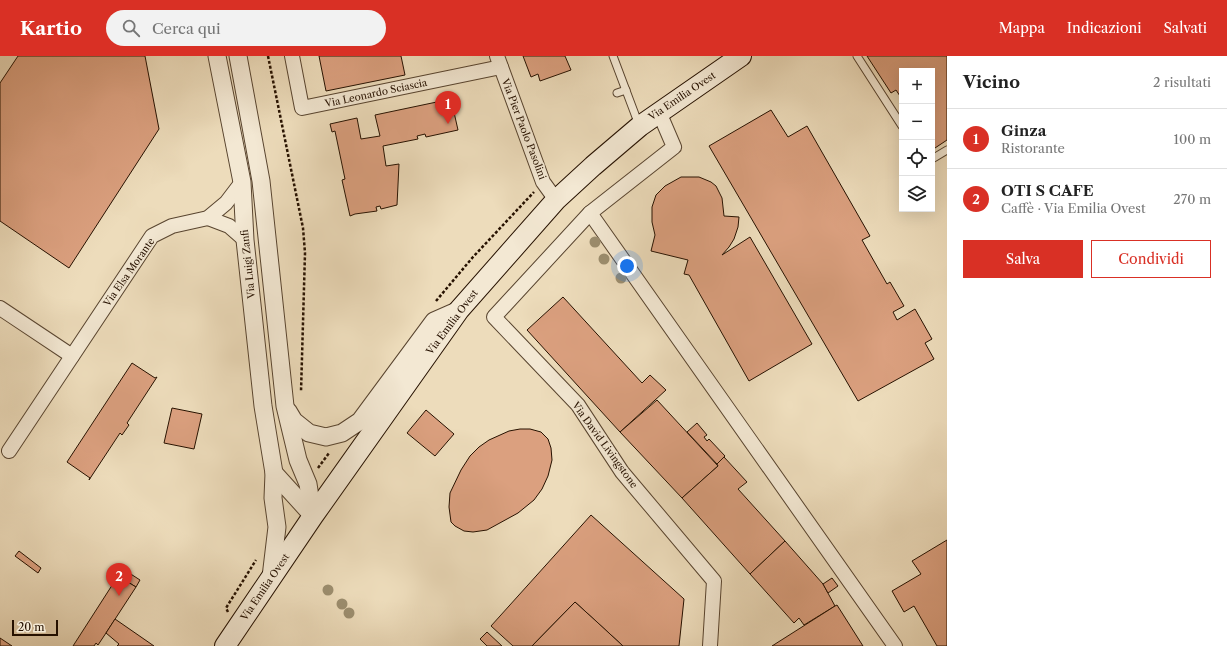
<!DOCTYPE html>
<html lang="it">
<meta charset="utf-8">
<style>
:root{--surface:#fff;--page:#f2f2f2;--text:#222;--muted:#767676;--line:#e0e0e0;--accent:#d93025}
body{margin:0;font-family:"Libre Caslon Text",serif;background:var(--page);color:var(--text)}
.controls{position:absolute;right:12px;top:12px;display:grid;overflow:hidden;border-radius:0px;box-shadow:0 4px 16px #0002}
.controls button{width:36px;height:36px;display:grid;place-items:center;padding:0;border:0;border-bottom:1px solid var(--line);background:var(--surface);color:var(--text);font:20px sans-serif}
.scale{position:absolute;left:12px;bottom:10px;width:46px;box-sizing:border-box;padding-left:4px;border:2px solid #261100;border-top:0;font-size:11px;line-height:14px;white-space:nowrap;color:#261100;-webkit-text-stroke:3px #f3e8d3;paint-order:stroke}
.you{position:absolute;left:627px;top:210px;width:14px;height:14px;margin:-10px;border:3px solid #fff;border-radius:50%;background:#1a73e8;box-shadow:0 0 0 6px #1a73e833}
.badge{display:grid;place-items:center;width:26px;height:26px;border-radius:50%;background:var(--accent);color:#fff;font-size:13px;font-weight:700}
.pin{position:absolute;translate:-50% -33px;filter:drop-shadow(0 1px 2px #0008)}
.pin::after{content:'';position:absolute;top:21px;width:14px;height:12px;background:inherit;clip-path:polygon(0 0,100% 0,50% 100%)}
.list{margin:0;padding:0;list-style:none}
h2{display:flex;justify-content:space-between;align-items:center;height:52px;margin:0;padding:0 16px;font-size:17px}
h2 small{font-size:13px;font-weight:400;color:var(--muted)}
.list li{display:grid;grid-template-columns:26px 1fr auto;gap:12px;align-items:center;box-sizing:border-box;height:60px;padding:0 16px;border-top:1px solid var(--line)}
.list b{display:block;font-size:15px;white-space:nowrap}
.list p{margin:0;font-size:13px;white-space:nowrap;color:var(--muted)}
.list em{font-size:13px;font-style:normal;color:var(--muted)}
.actions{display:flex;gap:8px;padding:12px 16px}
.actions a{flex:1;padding:9px 0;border:1px solid var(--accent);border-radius:0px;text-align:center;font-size:14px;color:var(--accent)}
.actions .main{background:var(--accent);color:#fff}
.icon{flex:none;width:22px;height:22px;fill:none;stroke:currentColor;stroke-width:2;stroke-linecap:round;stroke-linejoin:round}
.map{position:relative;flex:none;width:947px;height:590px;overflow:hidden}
header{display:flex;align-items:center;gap:24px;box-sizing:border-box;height:56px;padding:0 20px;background:var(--accent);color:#fff}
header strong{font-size:19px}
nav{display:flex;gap:22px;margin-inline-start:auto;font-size:14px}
.search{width:280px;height:36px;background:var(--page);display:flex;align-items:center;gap:10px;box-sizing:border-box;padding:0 14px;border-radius:22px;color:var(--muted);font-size:15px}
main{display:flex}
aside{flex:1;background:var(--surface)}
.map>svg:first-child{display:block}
.building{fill:#dba07f;stroke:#261100}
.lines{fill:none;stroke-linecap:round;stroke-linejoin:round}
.service-casing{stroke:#58442f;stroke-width:9}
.minor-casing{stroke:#58442f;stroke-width:16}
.tertiary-casing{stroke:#58442f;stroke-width:19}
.secondary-casing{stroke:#261100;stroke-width:22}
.path{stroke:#261100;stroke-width:2.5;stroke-dasharray:3 2;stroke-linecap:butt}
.service{stroke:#f3e8d3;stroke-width:7}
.minor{stroke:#f3e8d3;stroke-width:14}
.tertiary{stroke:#f3e8d3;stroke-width:17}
.secondary{stroke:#f3e8d3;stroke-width:20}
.tree{fill:#9c8e6f}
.labels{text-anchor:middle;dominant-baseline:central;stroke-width:3.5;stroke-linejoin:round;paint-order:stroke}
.street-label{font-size:10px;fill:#261100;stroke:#f3e8d3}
</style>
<header>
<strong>Kartio</strong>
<div class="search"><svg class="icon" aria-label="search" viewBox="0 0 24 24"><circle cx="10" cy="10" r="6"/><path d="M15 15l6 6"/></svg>Cerca qui</div>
<nav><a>Mappa</a><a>Indicazioni</a><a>Salvati</a></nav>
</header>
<main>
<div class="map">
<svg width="947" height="590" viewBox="0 0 947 590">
<rect width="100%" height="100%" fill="#eddcbb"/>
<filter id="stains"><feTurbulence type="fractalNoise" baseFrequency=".005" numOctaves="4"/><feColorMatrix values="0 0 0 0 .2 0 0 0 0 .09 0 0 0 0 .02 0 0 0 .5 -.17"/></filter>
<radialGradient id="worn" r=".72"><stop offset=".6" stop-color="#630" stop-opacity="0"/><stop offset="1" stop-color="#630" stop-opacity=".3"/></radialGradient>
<g class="building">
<path d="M18 0H145L159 73 69 212 0 165V27Z"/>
<path d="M319 0H401L405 19 326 35Z"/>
<path d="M523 0H565L571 14 540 25 538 18 531 21Z"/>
<path d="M867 0H947V84L932 94V15H902V43L896 34 891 37Z"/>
<path d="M451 43 458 74 426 81 425 78 417 80 418 83 383 90 386 110 399 108 397 149 381 153 380 150 376 151 377 155 355 158 350 160 342 124 345 123 335 75 332 76 330 68 357 62 361 83 380 80 375 59Z"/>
<path d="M771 54 788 81 807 70 870 180 862 184 887 228 890 226 904 250 893 256 897 264 915 253 932 283 925 287 934 303 858 345 709 90Z"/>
<path d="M681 121H699L711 126 716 130 722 142 724 160 739 161 738 171 734 183 729 191 722 199 750 181 812 288 749 325 689 219 684 218 688 204 651 195 655 179 652 166V151L656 139 665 130Z"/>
<path d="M563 241 642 327 650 319 666 334 620 376 527 274Z"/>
<path d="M132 307 155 322 157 321 127 367 129 369 122 379 120 377 89 424 90 422 67 406Z"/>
<path d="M657 344 718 410 682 442 620 376Z"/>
<path d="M172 352 202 358 194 393 164 387Z"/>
<path d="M426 354 454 378 435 400 407 377Z"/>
<path d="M697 367 707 379 704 381 707 385 709 383 725 400 717 408 687 376Z"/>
<path d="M520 373H530L541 376 548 383 551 392 552 404 548 420 542 433 534 444 518 457 487 474 473 476 464 475 455 470 451 466 449 451 450 437 461 414 470 400 479 391 489 384 509 375Z"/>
<path d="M724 401 747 426 738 433 785 485 750 518 682 442 718 410 717 408Z"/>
<path d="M591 459 684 543 679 590H623L575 546 532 590H513L491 570Z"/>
<path d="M947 484V590H937L914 550 904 556 892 535 921 518 912 505Z"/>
<path d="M785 485 823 528 835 550 804 569 799 562 794 567 750 518Z"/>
<path d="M19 495 41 512 38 517 15 500Z"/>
<path d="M123 513 140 524 136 531 118 520Z"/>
<path d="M118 520 136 531 106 577 98 589 96 587 94 590H73Z"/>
<path d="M832 522 838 530 828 537 823 528Z"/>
<path d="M575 546 597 566 623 590H532Z"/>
<path d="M837 549 863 590H772L835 550Z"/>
<path d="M115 563 154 590H117L119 588 106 577Z"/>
<path d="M487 576 502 590H487L480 583Z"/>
<path d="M0 582 12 590H0Z"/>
</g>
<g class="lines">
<g class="service-casing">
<g id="service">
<path d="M613 0 639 69"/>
<path d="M857 0 902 70"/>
<path d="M617 37 626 34"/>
<path d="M932 103 947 94"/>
</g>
</g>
<g class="minor-casing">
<g id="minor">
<path d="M292 0 302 52 501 11"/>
<path d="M497 0 543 126 556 144"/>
<path d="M659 56 674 91 590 157 494 261 578 349 622 416 714 525 710 590"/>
<path d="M590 157 895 590"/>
<path d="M208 162 229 170 245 184"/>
<path d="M0 252 72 300"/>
<path d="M9 395 152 180 172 170 208 162 226 147 242 126"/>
</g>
</g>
<g class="tertiary-casing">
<g id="tertiary">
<path d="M217 0 242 126 245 184 263 350 274 417 273 442 277 471 271 521"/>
<path d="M238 0 261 125 285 350 298 404 308 428 313 460"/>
<path d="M288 355 294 365 309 377 326 381 342 377 360 365 434 265 459 254"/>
<path d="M274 417 313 460"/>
</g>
</g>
<g class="secondary-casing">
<path id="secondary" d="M225 590 313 460 459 254 556 144 593 110 640 70 741 0"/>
</g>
<g class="path">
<path d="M268 0 303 172 305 197 301 336"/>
<path d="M436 245 473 201 534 136"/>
<path d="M318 412 329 397"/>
<path d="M228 556 226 552 256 504"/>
</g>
<use href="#service" class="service"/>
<use href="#minor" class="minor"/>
<use href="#tertiary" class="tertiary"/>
<use href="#secondary" class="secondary"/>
</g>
<g class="tree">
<circle cx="595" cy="186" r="5.5"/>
<circle cx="604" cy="203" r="5.5"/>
<circle cx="621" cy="222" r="5.5"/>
<circle cx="328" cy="534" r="5.5"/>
<circle cx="342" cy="548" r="5.5"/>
<circle cx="349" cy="557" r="5.5"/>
</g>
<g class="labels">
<g class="street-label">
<text transform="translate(376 37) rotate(-12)">Via Leonardo Sciascia</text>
<text transform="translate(682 40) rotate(-34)">Via Emilia Ovest</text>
<text transform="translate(524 73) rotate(69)">Via Pier Paolo Pasolini</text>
<text transform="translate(248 208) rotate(-96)">Via Luigi Zanfi</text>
<text transform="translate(129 216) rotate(-55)">Via Elsa Morante</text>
<text transform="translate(452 266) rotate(-53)">Via Emilia Ovest</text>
<text transform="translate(605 389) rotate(54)">Via David Livingstone</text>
<text transform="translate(265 531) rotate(-56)">Via Emilia Ovest</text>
</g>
</g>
<rect width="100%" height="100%" filter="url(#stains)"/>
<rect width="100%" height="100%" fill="url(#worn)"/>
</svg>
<div class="controls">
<button>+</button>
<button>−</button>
<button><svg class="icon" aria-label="locate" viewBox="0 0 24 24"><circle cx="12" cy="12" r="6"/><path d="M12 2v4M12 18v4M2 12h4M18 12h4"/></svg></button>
<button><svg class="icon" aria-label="layers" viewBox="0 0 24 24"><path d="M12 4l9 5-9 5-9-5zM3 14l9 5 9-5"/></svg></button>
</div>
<div class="scale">20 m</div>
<div class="you"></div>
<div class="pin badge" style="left:448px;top:68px">1</div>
<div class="pin badge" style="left:119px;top:540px">2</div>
</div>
<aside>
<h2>Vicino<small>2 risultati</small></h2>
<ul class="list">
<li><span class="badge">1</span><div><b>Ginza</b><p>Ristorante</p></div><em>100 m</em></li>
<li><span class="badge">2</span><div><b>OTI S CAFE</b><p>Caffè · Via Emilia Ovest</p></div><em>270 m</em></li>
</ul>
<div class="actions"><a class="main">Salva</a><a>Condividi</a></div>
</aside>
</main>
